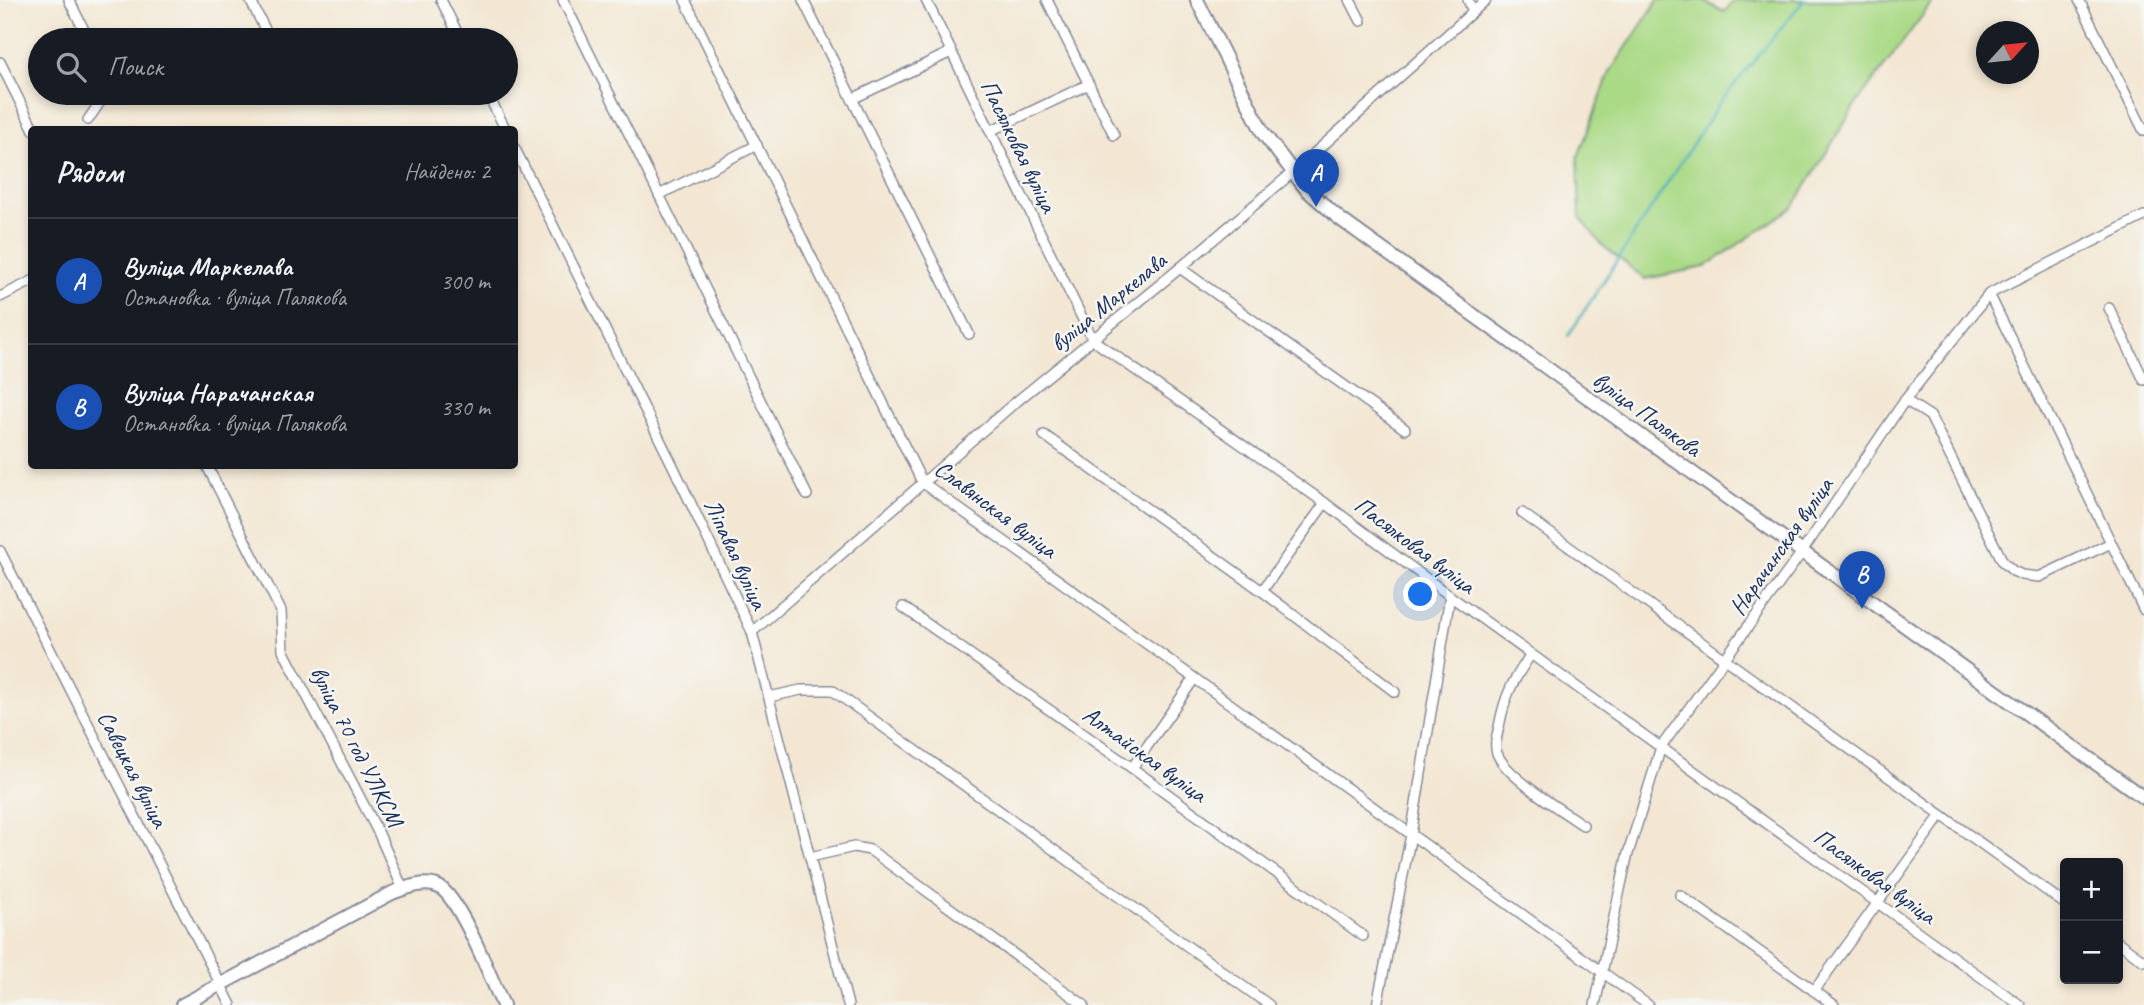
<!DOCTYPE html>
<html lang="ru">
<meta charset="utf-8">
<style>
:root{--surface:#171b24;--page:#242831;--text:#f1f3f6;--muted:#9ea1a6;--line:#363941;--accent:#d690ce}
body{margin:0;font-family:Caveat,sans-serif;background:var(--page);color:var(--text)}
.controls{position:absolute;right:21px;bottom:21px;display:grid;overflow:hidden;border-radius:7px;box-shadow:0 4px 10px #0003}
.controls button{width:63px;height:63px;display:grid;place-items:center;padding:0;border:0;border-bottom:2px solid var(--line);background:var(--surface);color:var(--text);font:35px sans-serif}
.compass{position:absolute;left:1976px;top:21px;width:63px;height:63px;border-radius:50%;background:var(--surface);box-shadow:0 4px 10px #0003;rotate:63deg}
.you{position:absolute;left:1421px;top:595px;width:24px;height:24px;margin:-18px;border:5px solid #fff;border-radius:50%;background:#1a73e8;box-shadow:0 0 0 10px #1a73e833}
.badge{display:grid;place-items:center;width:46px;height:46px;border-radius:50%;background:var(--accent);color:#fff;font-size:23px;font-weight:700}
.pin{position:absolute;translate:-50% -58px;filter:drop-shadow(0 2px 4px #0008)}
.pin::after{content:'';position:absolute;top:37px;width:24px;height:21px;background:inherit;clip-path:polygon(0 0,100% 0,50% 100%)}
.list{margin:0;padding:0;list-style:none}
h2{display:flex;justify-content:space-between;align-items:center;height:91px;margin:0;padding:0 28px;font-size:30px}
h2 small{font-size:23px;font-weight:400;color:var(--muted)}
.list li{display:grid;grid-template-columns:46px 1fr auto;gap:21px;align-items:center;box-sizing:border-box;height:126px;padding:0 28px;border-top:2px solid var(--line)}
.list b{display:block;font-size:26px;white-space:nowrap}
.list p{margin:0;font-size:23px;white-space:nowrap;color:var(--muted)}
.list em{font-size:23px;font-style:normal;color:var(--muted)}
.icon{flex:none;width:38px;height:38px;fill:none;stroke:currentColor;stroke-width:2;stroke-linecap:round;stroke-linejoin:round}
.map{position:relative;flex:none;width:2144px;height:1005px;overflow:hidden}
.search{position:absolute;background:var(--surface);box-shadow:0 4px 10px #0003;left:28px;top:28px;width:490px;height:77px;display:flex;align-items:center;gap:18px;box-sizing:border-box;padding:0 24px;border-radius:38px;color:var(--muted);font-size:26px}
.panel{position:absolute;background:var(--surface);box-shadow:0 4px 10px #0003;left:28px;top:126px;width:490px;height:343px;border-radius:7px}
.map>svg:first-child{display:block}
.green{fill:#abda87;stroke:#638472;stroke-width:2}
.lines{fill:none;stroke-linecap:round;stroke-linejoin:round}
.stream{stroke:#3daeb7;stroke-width:2.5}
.street-casing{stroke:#878b98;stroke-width:12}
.secondary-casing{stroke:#878b98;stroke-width:16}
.street{stroke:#fff;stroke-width:9}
.secondary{stroke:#fff;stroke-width:12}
.labels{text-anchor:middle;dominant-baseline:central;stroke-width:5;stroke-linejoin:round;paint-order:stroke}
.street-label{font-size:24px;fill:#1b2f5e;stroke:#f6f6f2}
</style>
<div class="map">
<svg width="2144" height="1005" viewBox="0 0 2144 1005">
<rect width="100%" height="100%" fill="#f6f6f2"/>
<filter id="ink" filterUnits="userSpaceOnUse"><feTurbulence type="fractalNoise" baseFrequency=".0143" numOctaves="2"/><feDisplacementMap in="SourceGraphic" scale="14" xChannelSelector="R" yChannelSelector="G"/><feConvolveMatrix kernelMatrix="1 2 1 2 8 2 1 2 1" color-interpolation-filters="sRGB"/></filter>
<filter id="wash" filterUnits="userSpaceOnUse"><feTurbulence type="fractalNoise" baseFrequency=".00686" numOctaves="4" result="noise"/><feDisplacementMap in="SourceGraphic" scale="28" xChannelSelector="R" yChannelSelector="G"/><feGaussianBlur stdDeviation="1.57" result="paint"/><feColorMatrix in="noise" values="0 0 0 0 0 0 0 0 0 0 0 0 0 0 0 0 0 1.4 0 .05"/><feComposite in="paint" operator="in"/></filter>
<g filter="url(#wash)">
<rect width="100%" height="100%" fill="#f3e7d3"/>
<path class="green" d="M1658 0H1702L1724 12 1735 0H1934L1854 107 1793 207 1705 267 1645 279 1602 245 1580 217 1578 157 1610 72Z"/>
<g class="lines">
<path class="stream" d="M1568 336 1718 105 1804 0"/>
</g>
</g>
<g filter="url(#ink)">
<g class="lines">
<g class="street-casing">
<g id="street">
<path d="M69 0 89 40"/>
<path d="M250 0 268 35"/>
<path d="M441 0 461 40"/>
<path d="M563 0 807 495"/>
<path d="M685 0 922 482 1648 1005"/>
<path d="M803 0 969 334"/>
<path d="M926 0 1093 340 1325 503 1450 596 2020 1005"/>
<path d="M1047 0 1114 135"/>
<path d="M1350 0 1361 21"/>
<path d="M1468 0 1473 11"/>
<path d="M2079 0 2144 131"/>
<path d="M0 62 34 130"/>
<path d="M487 93 506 130"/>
<path d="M852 99 951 52"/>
<path d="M88 120 106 93"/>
<path d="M990 131 1089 84"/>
<path d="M514 147 674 468 752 632 848 1005"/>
<path d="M659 195 757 145"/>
<path d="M1180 268 1405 429"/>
<path d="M1989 294 2144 610"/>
<path d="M0 297 32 281"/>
<path d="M2109 308 2144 380"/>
<path d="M1905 400 1930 416 2003 562 2013 571 2022 575 2039 577 2111 543"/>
<path d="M1044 435 1262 591 1395 692"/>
<path d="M207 466 281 611 283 650 379 834 403 889"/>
<path d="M1522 513 2065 904"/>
<path d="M0 551 231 1005"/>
<path d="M1262 591 1325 503"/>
<path d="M903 607 1132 768 1363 936"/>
<path d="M752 632 1011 406 1180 268 1292 173 1486 0"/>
<path d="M1531 654C1513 681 1505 694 1499 727 1497 735 1494 745 1497 753 1504 775 1562 811 1583 825"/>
<path d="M769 697 801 690H832L1269 1005"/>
<path d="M1132 768 1194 679"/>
<path d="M810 857 854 847 870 850 1084 1005"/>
<path d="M1680 895 1834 1005"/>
<path d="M2118 942 2144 961"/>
<path d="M1814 991 1941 815"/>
<path d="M1377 1005 1411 835 1450 596"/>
<path d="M1595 1005 1627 857 1661 747 1802 552 1905 400 1989 294 2144 216"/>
</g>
</g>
<g class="secondary-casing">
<g id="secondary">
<path d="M1197 0 1263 133 1307 190 1340 219 2144 798"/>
<path d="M182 1005 392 893C406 888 425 880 439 887 460 898 492 981 503 1005"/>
</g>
</g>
<use href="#street" class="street"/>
<use href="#secondary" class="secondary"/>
</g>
</g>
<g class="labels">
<g class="street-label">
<text transform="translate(1019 146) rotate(64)">Пасялковая вуліца</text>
<text transform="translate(1108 302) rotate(-39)">вуліца Маркелава</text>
<text transform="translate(1647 414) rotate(36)">вуліца Палякова</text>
<text transform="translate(996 509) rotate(37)">Славянская вуліца</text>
<text transform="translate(1415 545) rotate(37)">Пасялковая вуліца</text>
<text transform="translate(1781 546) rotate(-55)">Нарачанская вуліца</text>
<text transform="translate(736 554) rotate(65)">Ліпавая вуліца</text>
<text transform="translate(357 746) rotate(63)">вуліца 70 год УЛКСМ</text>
<text transform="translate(1145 754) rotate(36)">Алтайская вуліца</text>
<text transform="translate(133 769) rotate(63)">Савецкая вуліца</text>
<text transform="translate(1875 876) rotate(36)">Пасялковая вуліца</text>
</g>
</g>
</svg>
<div class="controls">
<button>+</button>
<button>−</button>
</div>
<svg class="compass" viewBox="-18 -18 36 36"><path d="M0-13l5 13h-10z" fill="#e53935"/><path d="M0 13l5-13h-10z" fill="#9ea1a6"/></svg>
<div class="you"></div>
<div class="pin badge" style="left:1316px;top:207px;background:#1a4fb4">A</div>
<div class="pin badge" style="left:1862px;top:609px;background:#1a4fb4">B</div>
<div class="search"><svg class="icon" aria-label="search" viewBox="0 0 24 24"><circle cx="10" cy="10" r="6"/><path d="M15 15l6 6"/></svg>Поиск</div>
<section class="panel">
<h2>Рядом<small>Найдено: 2</small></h2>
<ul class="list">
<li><span class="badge" style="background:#1a4fb4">A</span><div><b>Вуліца Маркелава</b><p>Остановка · вуліца Палякова</p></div><em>300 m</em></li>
<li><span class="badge" style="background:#1a4fb4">B</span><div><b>Вуліца Нарачанская</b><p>Остановка · вуліца Палякова</p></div><em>330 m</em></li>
</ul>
</section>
</div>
